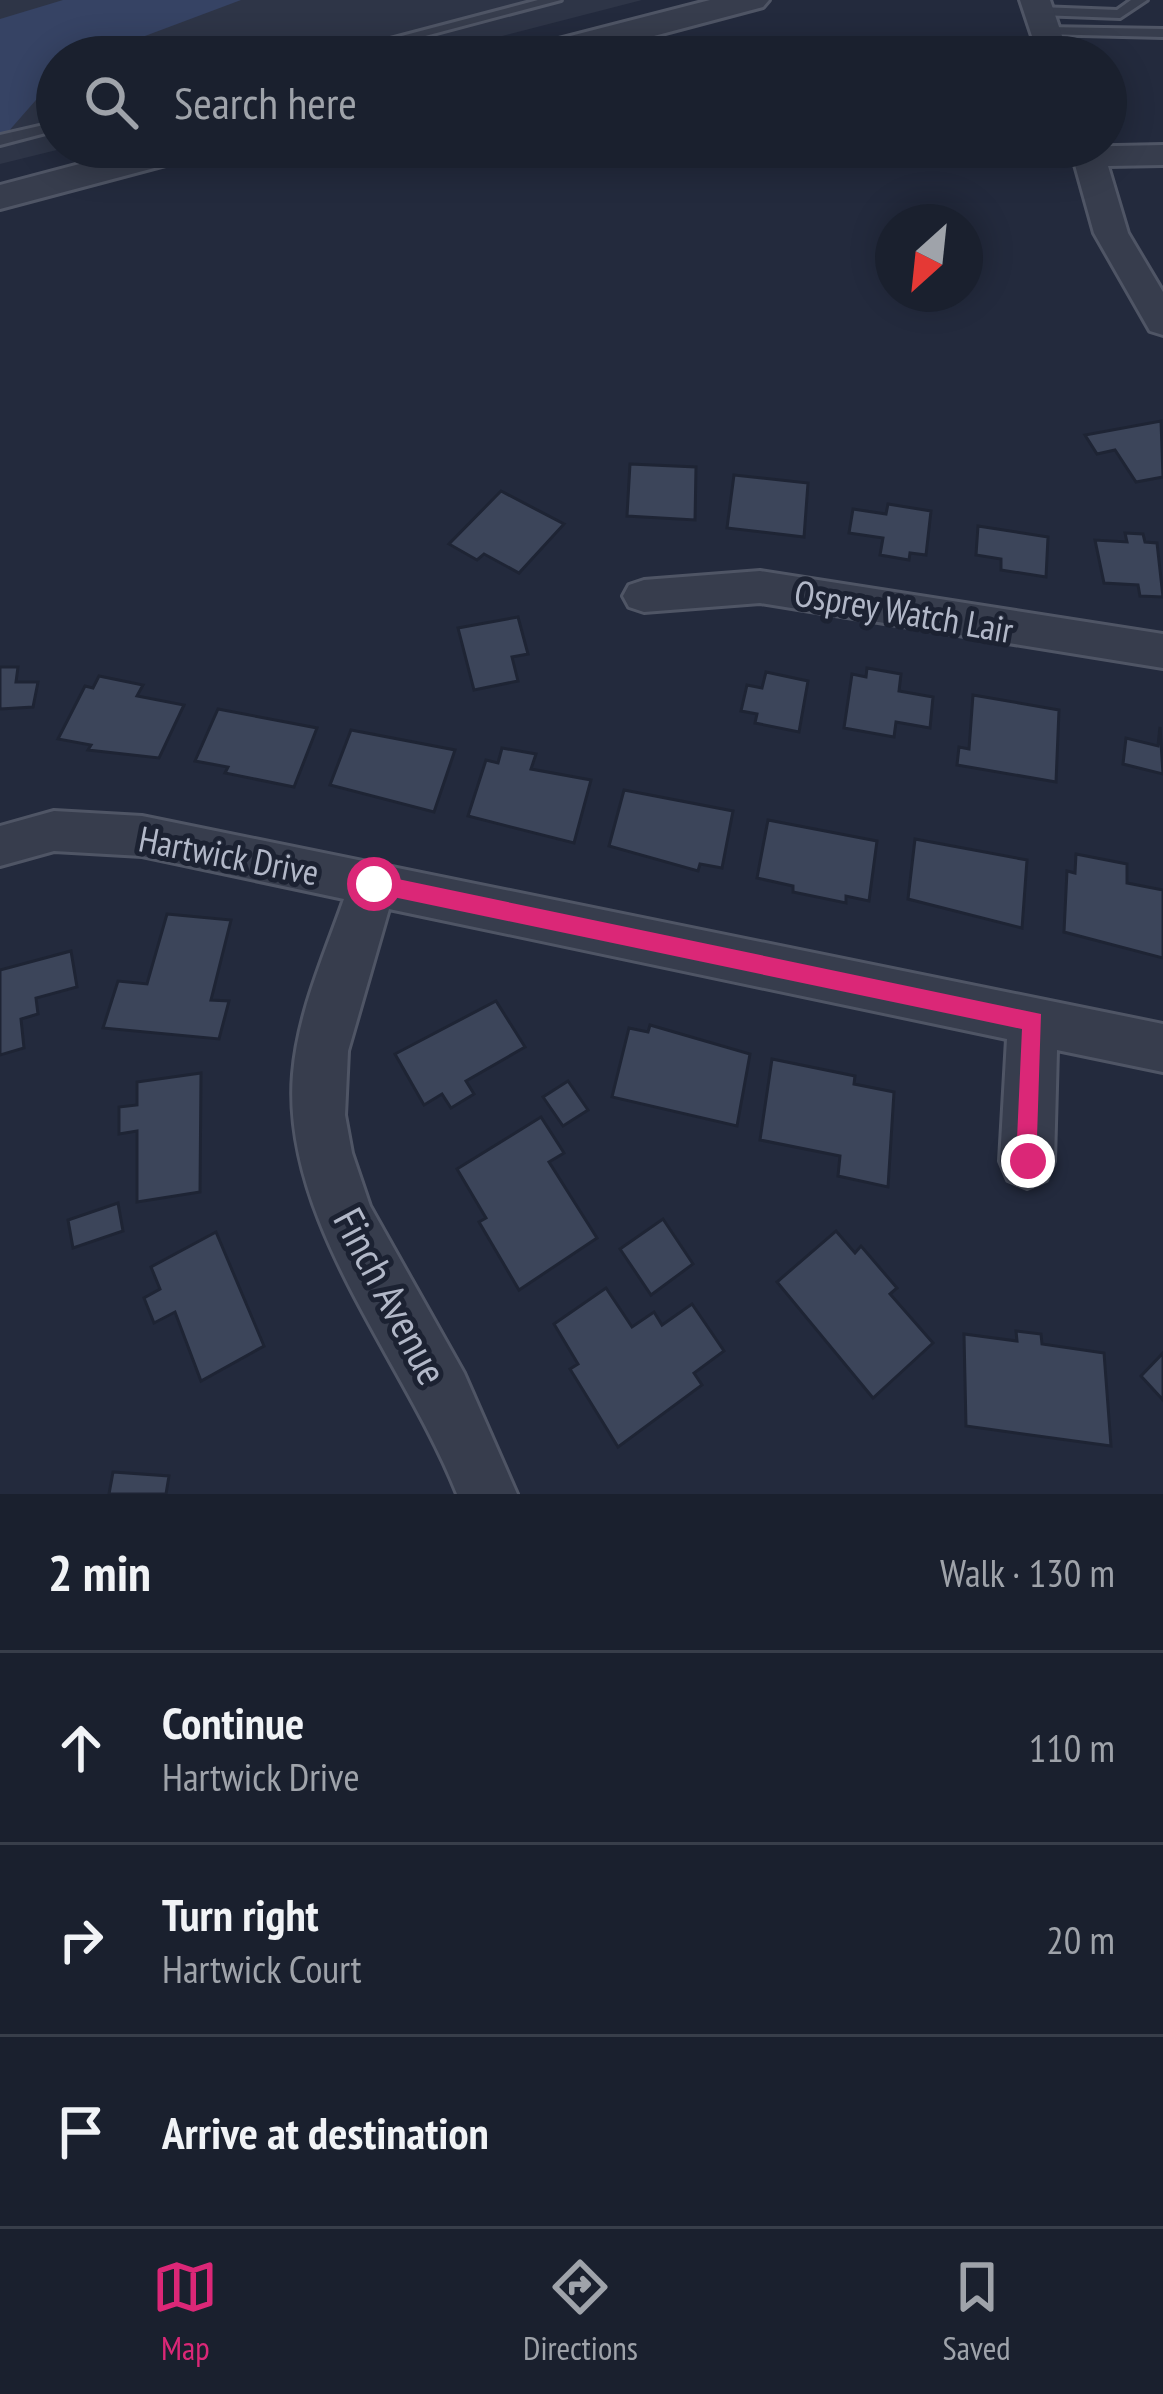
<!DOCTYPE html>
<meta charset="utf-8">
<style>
:root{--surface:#1a202e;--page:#232836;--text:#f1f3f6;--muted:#9fa3aa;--line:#383e4a;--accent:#db2777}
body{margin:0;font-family:"PT Sans Narrow",sans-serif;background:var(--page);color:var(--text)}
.compass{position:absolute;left:875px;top:204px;width:108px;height:108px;border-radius:50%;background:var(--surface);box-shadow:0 6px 30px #0003;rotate:207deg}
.stop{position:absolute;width:36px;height:36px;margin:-27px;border:9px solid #db2777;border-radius:50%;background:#fff}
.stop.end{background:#db2777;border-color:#fff;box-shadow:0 3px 12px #0008}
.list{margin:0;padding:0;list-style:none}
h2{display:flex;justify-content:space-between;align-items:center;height:156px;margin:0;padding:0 48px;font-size:51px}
h2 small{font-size:39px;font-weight:400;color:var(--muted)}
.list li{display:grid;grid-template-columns:78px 1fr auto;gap:36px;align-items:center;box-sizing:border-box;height:192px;padding:0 48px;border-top:3px solid var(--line)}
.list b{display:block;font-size:45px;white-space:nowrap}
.list p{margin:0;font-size:39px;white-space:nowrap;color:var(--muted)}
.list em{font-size:39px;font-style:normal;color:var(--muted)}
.icon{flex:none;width:66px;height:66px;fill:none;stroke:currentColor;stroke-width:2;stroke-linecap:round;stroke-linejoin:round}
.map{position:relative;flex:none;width:1163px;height:1494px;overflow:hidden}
.search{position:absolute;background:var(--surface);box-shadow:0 6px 30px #0003;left:36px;right:36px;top:36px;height:132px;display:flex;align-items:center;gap:30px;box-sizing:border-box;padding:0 42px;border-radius:66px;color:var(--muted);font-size:45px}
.sheet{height:732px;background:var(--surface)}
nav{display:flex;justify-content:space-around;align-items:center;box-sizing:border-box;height:168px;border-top:3px solid var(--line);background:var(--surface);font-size:33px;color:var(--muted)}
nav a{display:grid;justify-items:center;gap:6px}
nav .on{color:var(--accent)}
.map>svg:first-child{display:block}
.airport{fill:#2e3547}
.water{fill:#364364}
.building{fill:#3c455a;stroke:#1e2434;stroke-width:3}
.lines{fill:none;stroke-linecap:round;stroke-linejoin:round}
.service-casing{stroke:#4f5565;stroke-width:6}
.minor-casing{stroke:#4f5565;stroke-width:6}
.tertiary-casing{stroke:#4f5565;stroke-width:6}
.service{fill:#373d4d;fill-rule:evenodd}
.minor{fill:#373d4d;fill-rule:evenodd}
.tertiary{fill:#373d4d;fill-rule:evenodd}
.route{fill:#db2777}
.labels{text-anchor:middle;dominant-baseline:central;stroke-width:10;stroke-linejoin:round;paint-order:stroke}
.street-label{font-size:36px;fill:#b2b8c8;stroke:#1c2232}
.near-street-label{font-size:42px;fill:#b2b8c8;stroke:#1c2232}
</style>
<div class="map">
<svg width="1163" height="1494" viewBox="0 0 1163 1494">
<rect width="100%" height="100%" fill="#232a3d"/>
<path class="airport" d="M0 0H642L420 57H57V147H69L0 164Z"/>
<path class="water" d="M63 0H241L89 57H57V76L0 141V19Z"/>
<g class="building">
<path d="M1161 421 1163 477 1136 482 1115 450 1097 454 1085 435Z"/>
<path d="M630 464 696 467 695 520 627 516Z"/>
<path d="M734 475 808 483 804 537 727 528Z"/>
<path d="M501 491 564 524 519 573 484 554 477 560 449 544Z"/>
<path d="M888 504 931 511 926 555 910 553 909 560 880 555 883 538 849 533 853 509 886 514Z"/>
<path d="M978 526 1048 537 1046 577 1001 570V559L976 555Z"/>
<path d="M1125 533 1143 534 1145 542 1157 543 1163 597 1140 596 1138 585 1104 583 1095 540 1127 542Z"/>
<path d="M518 617 528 654 512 657 518 681 474 690 458 628Z"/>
<path d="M0 667H18L16 682H38L33 707 0 709Z"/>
<path d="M867 668 901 674 899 691 933 697 930 728 896 722 894 737 844 728 852 674 866 677Z"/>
<path d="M766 672 808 681 799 732 755 723 757 714 741 711 747 685 762 688Z"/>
<path d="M99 676 143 685 137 696 184 705 159 758 88 750 91 745 58 739 85 686 93 688Z"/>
<path d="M973 695 1059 710 1056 782 957 765 959 747 969 749Z"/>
<path d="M218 709 317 728 294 787 225 773 228 767 195 761Z"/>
<path d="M1160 727 1163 774 1123 764 1126 738 1158 746Z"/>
<path d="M351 730 455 750 434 812 330 785Z"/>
<path d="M502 748 536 754 531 769 591 780 574 843 468 816 486 760 498 763Z"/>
<path d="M624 790 733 811 722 868 700 864 698 871 609 846Z"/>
<path d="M768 820 877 841 869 901 846 896V903L793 892V886L757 878Z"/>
<path d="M915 839 1027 860 1022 928 908 899Z"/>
<path d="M1076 854 1127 864V883L1163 890V958L1064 932 1067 871 1075 873Z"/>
<path d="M167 914 231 920 211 1000 229 1001 219 1039 103 1028 118 981 147 984Z"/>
<path d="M71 951 77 987 36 998 38 1014 21 1019 24 1048 0 1055V970Z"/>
<path d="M496 1001 525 1047 466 1081 474 1094 451 1108 442 1094 424 1105 395 1054Z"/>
<path d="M650 1025 750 1054 737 1126 612 1097 629 1028 648 1032Z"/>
<path d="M772 1059 855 1076 854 1084 894 1092 888 1187 838 1176 840 1156 760 1140Z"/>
<path d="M201 1073 200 1192 137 1202V1131L119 1134V1107L137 1105V1082Z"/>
<path d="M568 1081 588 1110 563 1126 543 1097Z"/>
<path d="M541 1117 564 1153 549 1162 597 1238 519 1290 479 1222 486 1218 457 1169Z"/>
<path d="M118 1203 123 1231 73 1248 68 1220Z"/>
<path d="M663 1219 693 1264 651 1295 620 1249Z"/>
<path d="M836 1231 855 1253 861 1246 897 1288 890 1294 933 1343 873 1398 777 1282Z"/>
<path d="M216 1232 264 1346 201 1381 175 1312 154 1323 144 1298 160 1289 151 1267Z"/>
<path d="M606 1288 632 1327 654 1312 662 1325 692 1304 724 1351 694 1373 702 1385 618 1447 570 1369 578 1364 554 1324Z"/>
<path d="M1016 1331 1041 1334 1042 1344 1104 1353 1111 1446 966 1426 964 1334 1017 1341Z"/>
<path d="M1163 1353V1400L1141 1376Z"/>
<path d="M113 1472 169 1476 166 1494H109Z"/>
</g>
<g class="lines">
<g class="service-casing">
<g id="service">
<path d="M538 0H561L346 57H322Z"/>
<path d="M1131 0H1147L1120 18 1039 15 1032 11 1039 7 1117 10Z"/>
<path d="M1045 27 1163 29V37L1040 34V28Z"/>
<path d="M57 122V130L0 145V135Z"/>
</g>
</g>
<g class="minor-casing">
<g id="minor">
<path d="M1020 0H1050L1069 57H1039Z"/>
<path d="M1163 145V165L1108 166 1128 233 1163 292V335L1150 331 1094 233 1070 147Z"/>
<path d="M760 571 1163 634V668L760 603 644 612 629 607 623 596 629 585 644 580Z"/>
<path d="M54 811 142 816 1163 1024V1072L1057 1050 1054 1161 1046 1180 1027 1188 1008 1180 1000 1161 1007 1039 389 909 348 1051 345 1115 352 1153 370 1206 464 1373 517 1494H457C405 1362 281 1221 293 1074 298 1013 324 956 344 899L142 856 54 851 0 866V826Z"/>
</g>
</g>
<g class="tertiary-casing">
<g id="tertiary">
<path d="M710 0H769L763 7 575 57H515L520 49Z"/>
<path d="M144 147H208L203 155 0 209V185Z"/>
</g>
</g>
<use href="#service" class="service"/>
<use href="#minor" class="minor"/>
<use href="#tertiary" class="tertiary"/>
</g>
<path class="route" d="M374 874 1041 1014 1036 1169H1019L1016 1161 1022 1029 374 893 364 884Z"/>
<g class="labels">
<g class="street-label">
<text transform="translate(904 611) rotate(10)">Osprey Watch Lair</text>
<text transform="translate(229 855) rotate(11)">Hartwick Drive</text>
</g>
<g class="near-street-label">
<text transform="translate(391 1296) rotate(62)">Finch Avenue</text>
</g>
</g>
</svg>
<svg class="compass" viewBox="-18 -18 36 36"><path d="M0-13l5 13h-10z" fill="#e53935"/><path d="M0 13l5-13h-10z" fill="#9fa3aa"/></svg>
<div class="stop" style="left:374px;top:884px"></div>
<div class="stop end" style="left:1028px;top:1161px"></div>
<div class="search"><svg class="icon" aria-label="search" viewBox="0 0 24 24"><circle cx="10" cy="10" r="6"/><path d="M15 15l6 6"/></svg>Search here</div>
</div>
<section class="sheet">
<h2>2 min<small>Walk · 130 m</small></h2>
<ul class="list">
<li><svg class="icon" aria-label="ahead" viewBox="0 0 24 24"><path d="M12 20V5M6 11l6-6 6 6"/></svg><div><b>Continue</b><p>Hartwick Drive</p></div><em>110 m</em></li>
<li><svg class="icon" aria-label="right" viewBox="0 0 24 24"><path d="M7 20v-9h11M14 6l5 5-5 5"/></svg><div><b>Turn right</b><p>Hartwick Court</p></div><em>20 m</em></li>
<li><svg class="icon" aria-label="arrive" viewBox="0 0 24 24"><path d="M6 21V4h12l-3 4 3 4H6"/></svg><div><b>Arrive at destination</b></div></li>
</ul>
</section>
<nav>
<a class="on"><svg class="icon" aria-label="map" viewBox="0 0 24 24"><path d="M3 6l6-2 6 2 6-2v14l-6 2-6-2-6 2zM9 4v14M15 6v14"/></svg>Map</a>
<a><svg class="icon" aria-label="directions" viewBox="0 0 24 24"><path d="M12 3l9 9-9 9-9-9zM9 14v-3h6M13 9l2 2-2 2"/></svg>Directions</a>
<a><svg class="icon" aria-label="saved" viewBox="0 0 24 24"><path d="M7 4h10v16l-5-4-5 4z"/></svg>Saved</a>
</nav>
